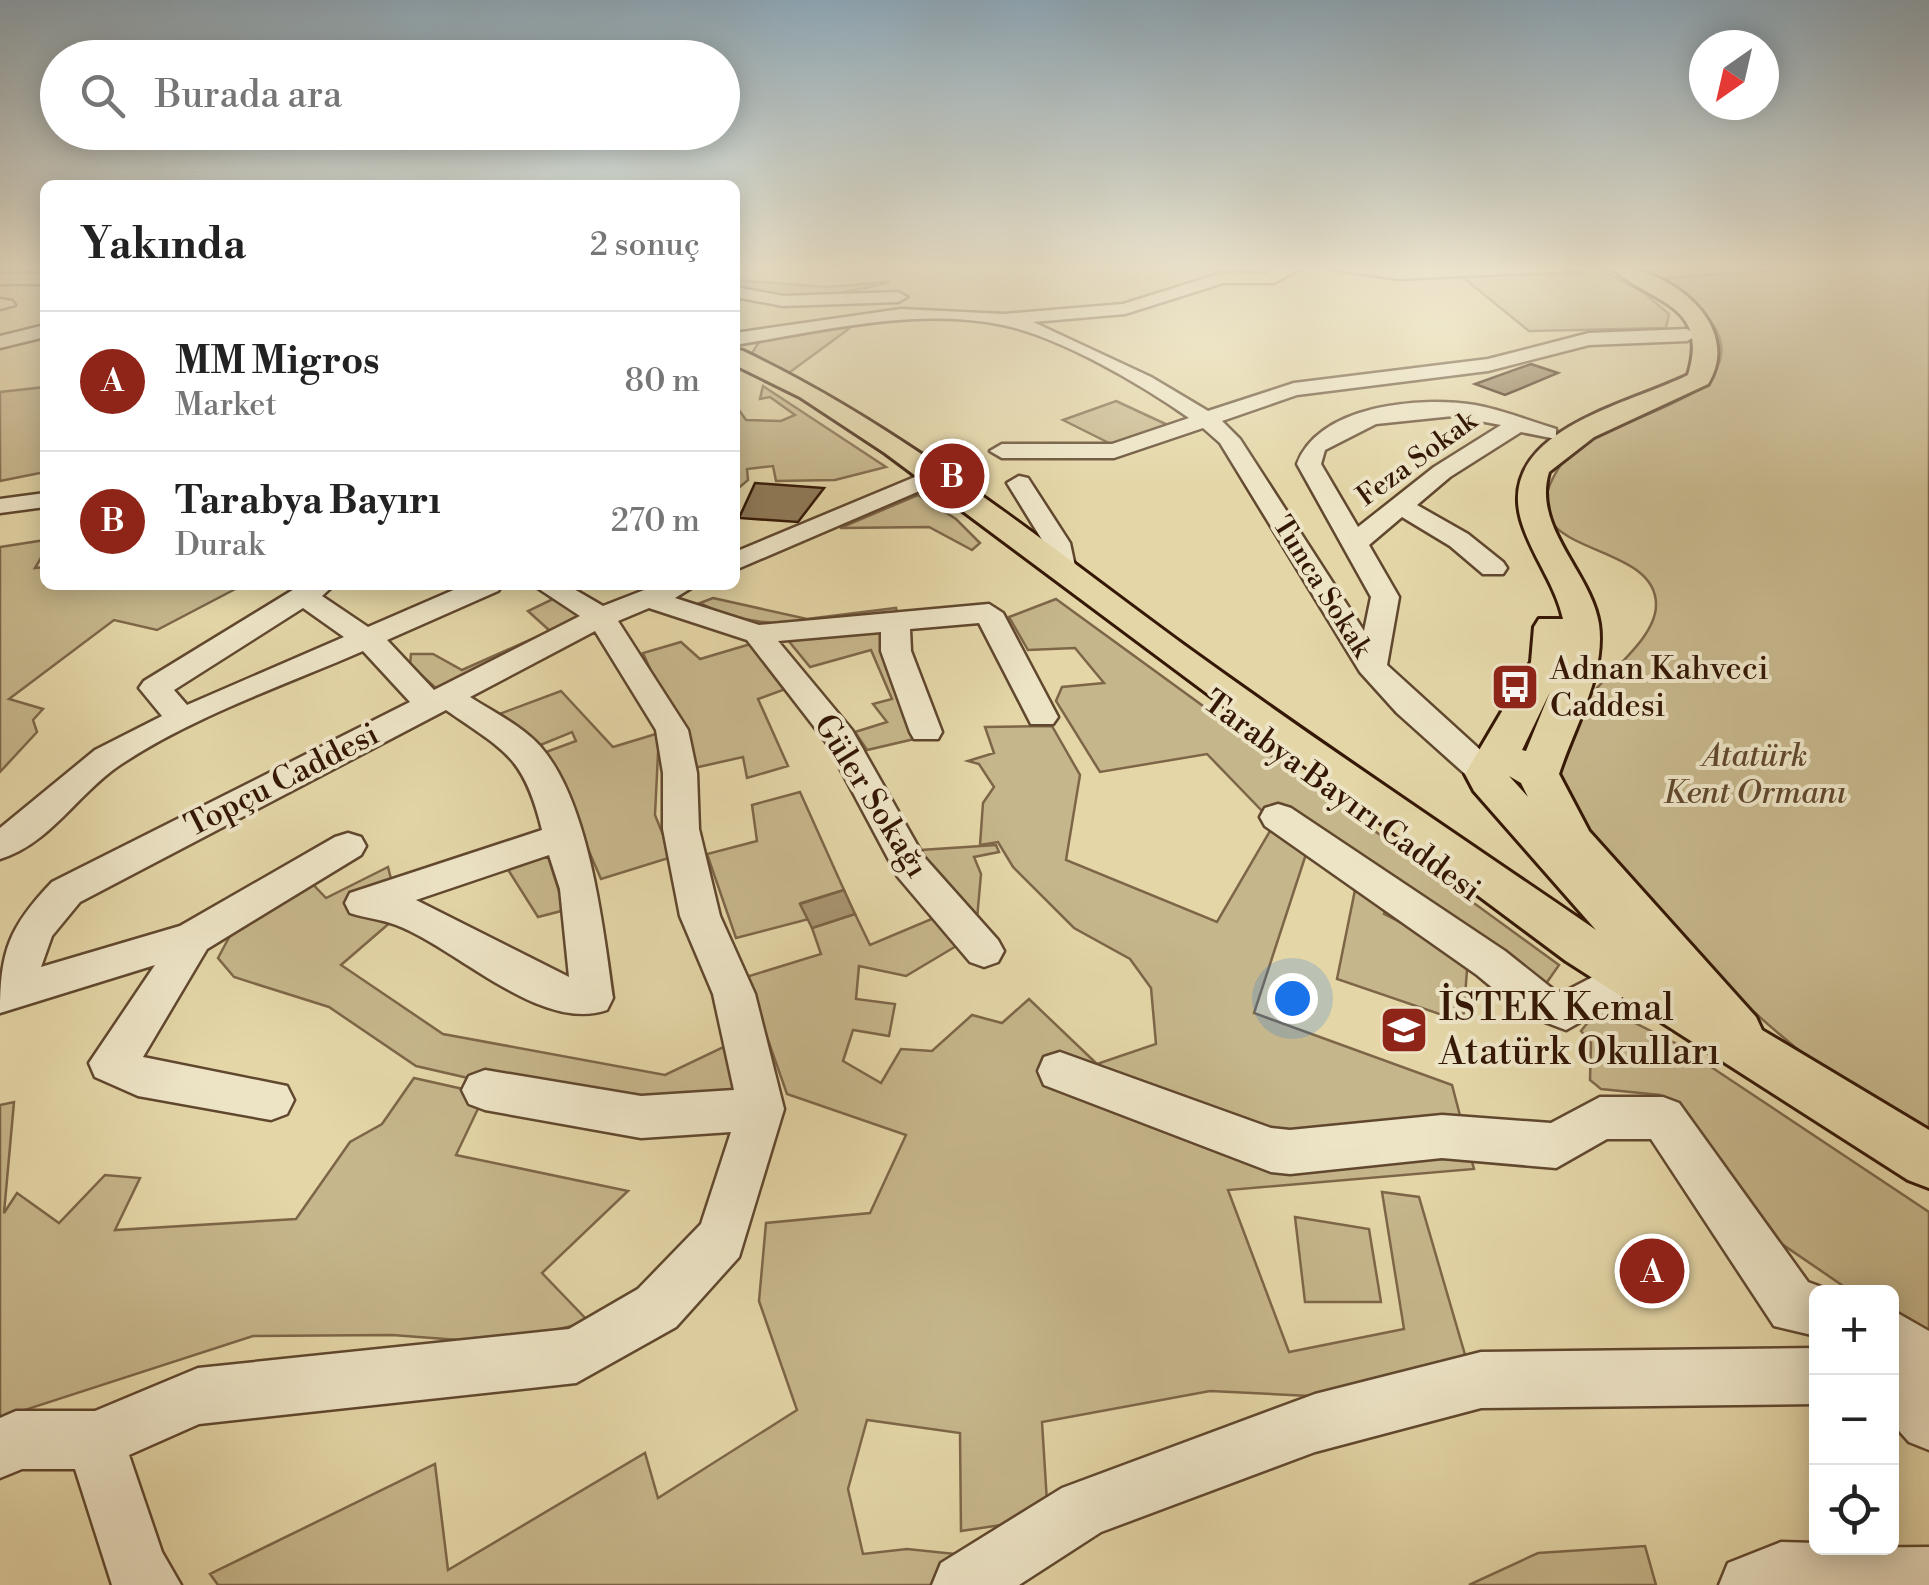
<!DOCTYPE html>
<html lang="tr">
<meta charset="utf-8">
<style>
:root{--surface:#fff;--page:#f6f6f6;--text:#222;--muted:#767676;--line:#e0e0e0;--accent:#8f2418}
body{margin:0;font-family:"Libre Bodoni",serif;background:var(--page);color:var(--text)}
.controls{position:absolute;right:30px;bottom:30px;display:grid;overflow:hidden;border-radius:15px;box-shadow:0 5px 25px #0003}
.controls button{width:90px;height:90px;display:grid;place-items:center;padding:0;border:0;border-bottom:2px solid var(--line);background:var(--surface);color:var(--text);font:50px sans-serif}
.compass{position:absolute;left:1689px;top:30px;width:90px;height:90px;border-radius:50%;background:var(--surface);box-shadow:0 5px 25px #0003;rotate:214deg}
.you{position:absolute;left:1292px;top:998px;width:35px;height:35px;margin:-25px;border:8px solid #fff;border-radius:50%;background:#1a73e8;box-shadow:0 0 0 15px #1a73e833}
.badge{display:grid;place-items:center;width:65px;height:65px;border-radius:50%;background:var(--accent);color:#fff;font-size:32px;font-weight:700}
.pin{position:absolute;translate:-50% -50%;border:5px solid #fff;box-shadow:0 2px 10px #0006}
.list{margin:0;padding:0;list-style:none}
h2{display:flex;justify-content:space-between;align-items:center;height:130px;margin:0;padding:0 40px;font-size:42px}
h2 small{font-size:32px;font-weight:400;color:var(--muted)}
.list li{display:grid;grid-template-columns:65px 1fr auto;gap:30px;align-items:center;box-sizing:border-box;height:140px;padding:0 40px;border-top:2px solid var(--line)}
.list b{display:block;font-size:38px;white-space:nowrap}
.list p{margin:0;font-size:32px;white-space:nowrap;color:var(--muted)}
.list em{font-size:32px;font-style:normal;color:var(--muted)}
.icon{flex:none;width:55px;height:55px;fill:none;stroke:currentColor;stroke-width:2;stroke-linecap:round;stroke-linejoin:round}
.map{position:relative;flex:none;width:1929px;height:1585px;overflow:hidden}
.search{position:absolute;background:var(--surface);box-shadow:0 5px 25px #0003;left:40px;top:40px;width:700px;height:110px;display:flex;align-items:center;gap:25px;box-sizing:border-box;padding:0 35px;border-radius:55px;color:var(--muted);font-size:38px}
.panel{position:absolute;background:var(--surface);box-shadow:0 5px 25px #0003;left:40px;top:180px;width:700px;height:410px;border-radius:15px}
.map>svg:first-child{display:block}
.green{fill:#c6b68b;stroke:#7d6648;stroke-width:2.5}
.water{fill:#a89570;stroke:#7a6345;stroke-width:2.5}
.building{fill:#907a59;stroke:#341705;stroke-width:2.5}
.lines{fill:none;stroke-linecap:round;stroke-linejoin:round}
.minor-casing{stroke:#60472e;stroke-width:5}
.major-casing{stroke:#341705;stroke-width:6}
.minor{fill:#ede4c6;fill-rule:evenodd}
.major{fill:#e4d6a7;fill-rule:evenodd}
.labels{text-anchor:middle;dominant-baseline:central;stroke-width:8;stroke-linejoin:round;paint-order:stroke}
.far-street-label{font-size:28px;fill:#341705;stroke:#ede4c6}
.poi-label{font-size:32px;fill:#341705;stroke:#ede4c6;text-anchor:start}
.park-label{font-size:32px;font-style:italic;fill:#60472d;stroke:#ede4c6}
.street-label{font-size:32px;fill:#341705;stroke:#ede4c6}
.near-poi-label{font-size:38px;fill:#341705;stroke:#ede4c6;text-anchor:start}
</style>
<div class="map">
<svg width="1929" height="1585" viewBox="0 0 1929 1585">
<rect width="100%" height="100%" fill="#e4d6a7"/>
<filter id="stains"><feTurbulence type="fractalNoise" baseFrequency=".002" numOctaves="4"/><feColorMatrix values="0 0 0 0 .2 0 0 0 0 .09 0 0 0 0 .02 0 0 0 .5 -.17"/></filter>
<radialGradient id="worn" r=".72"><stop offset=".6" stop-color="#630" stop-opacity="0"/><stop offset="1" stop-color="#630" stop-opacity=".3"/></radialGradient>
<g class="green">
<path d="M1830 266H1929V1140C1808 1071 1705 974 1616 868 1589 836 1551 805 1554 760 1558 700 1656 653 1656 605 1657 539 1511 558 1553 478 1564 456 1578 443 1601 433 1634 420 1667 408 1698 390 1754 342 1698 304 1656 279Z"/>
<path d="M1598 268 1644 293 1669 314 1666 328 1529 331 1461 276 1580 273 1576 269Z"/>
<path d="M735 280 826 287 890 282C836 297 790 299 735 291Z"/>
<path d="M854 325 786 375 752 353 759 342Z"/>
<path d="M763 386 886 467 835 480 776 481 773 466 747 469 748 480 735 491V404L746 420 781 421 795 415 770 397 760 399Z"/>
<path d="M45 387V472L0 481V392Z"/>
<path d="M1116 401 1170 426 1117 447 1063 420Z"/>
<path d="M918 495 956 519 980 543 972 550 929 527 840 528Z"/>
<path d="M45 540V551L35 568 45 567V585H243L157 630 114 620 9 699 43 709 33 720 37 732 0 772V547Z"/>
<path d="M555 598 589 620 438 690 410 665 411 654H433L462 670 550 631 528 611Z"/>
<path d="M713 598 807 619 896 608 898 616C834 623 760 635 700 603Z"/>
<path d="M1056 599 1559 965 1543 988 1397 881 1384 914 1468 957 1463 1022 1337 979 1359 870 1266 815 1207 754 1100 772 1056 701 1062 687 1104 683 1075 648 1028 650 1009 617Z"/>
<path d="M890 626 923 737 867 750 855 732 887 722 873 704 892 699 871 650 810 667 787 639Z"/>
<path d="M681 642 700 659 754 643 791 687 758 699 788 766 747 778 743 757 694 768 643 653Z"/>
<path d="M561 691 613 747 659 733 655 815 672 857 601 879 546 752 576 741 572 732 538 746 494 716Z"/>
<path d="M1052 726 1080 775 1066 860 1217 922 1274 824 1308 848 1254 1013 1452 1085 1474 1169 1228 1190 1289 1352 1404 1329 1382 1192 1419 1197 1468 1365 1370 1399 1210 1391 1042 1422 1048 1518 961 1531 960 1433 867 1420 848 1489 863 1554 907 1549 985 1557 939 1585H218L210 1574 435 1464 448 1570 645 1453 658 1498 797 1410 759 1301 766 1223 870 1213 906 1135 787 1094 746 977 821 954 812 928 855 914 870 945 941 915 963 942 906 976 859 966 856 999 895 1004 889 1036 853 1030 843 1061 881 1083 901 1049 932 1051 972 1015 1002 1023 1029 999 1097 1064 1156 1044 1151 988 1130 959 1074 928 1013 867 998 842 980 845 983 803 994 787 979 764 968 761 994 753 985 727Z"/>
<path d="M800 792 844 890 801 903 809 919 736 938 707 854 757 841 752 805Z"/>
<path d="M544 844 565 910 538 917 500 857Z"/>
<path d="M996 845 999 852 974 857 981 874 977 919 923 871 921 850Z"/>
<path d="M388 867 400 914 341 965 443 1034 665 1075 736 1041 752 1112 494 1084 416 1066 329 1007 234 977 218 958 233 930 304 875 326 898Z"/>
<path d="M1601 1006 1675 1043 1929 1212V1337L1913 1334 1892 1319V1292H1852L1776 1240 1660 1095 1601 1089 1590 1080 1591 1043 1581 1031Z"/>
<path d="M414 1078 485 1094 456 1155 628 1191 542 1273 589 1322 499 1343 392 1335 253 1336 0 1418V1105L14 1102 4 1213 17 1193 59 1223 105 1175 140 1178 115 1230 296 1219 350 1142 382 1124Z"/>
<path d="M1295 1217 1369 1229 1381 1302H1305Z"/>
<path d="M1645 1546 1656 1585H1469L1538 1553Z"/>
</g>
<path class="water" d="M844 890 855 914 812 928 800 904Z"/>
<g class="building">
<path d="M1531 364 1558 373 1505 395 1475 384Z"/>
<path d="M755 483 824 488 798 522 739 518Z"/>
</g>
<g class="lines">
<g class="minor-casing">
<g id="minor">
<path d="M1283 266H1305L1274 283H1223L1125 314 1033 322 1151 377 1208 411 1294 383 1488 359 1589 333 1687 329 1697 335 1687 341 1589 345 1488 371 1297 395 1222 421 1240 439 1364 631 1371 597 1297 464C1319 405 1420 396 1475 405 1503 410 1529 421 1556 429V439L1521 432 1450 477 1417 505 1468 534 1503 562 1507 568 1503 574H1483L1450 546 1402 517 1369 545 1399 597 1387 665 1498 766 1503 774 1498 782H1474L1397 713 1360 672 1220 443 1203 428 1114 458H1002L990 451 1002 444H1112L1189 418C1141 384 1060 337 1003 325 914 307 823 331 735 345V333L901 309 1004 314 1123 304 1222 273 1265 274ZM1453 416 1501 425 1434 467 1358 527 1321 464 1325 450 1376 424Z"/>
<path d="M1311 266H1578L1570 271 1398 279Z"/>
<rect x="0" y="274" width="45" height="10"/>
<path d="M735 287 783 296 898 292 907 297 898 302 783 306 735 297Z"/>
<path d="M0 299 12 301 15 305 0 309Z"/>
<path d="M45 325V337L0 348V336Z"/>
<path d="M922 474 934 481 931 486 735 570V552Z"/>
<path d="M1019 476 1028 478 1070 543 1076 571 1072 577 1062 579 1048 571 1044 543 1007 483Z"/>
<path d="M45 493V507L0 513V499Z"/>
<path d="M301 585H334L322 596 368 627 465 585H502L498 591 387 640 434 690 580 616 533 585H567L603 606 657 585H696L675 598 759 625 989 604 1003 613 1058 717 1053 724H1031L979 623 910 629 911 651 942 732 938 739H914L910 732 881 651V632L778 641 852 730 924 857 998 940 1004 951 998 962 984 967 970 962 898 877 826 742 747 640 649 608 618 621 688 730 697 773 699 829 720 916 755 994 784 1109 739 1257 676 1327 576 1383 199 1424 129 1455 162 1552 181 1585H112L75 1469H22L0 1478V1418L16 1411H95L198 1368 569 1329 638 1289 701 1224 731 1132 641 1138 485 1110 469 1104 462 1090 469 1076 485 1070 641 1096 734 1090 713 994 680 916 663 829V773L656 730 595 631 470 697C493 712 521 725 540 746 589 801 603 926 613 998L607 1010C540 1033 457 948 396 925 381 919 365 918 350 913L345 903 350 893 542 830C524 756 505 751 446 710L80 902 52 936 41 967 180 926 335 837 348 833 361 837 366 846 361 855 207 949 143 1057 287 1086 294 1100 287 1114 271 1120 138 1096 95 1077 89 1063 155 965 0 1013C0 951 9 927 52 882L410 702 363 651C283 686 193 716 120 765 78 793 50 844 0 859V828L95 750 162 716 139 688 144 681ZM303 608 344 637 187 705 174 690ZM549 855 560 889 569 977 416 900Z"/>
<path d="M1278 804 1291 808 1505 951 1554 990 1562 993 1606 970 1621 975 1627 987 1621 999 1566 1030 1524 1014 1477 975 1265 826 1260 817 1265 808Z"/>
<path d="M1060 1052 1271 1128 1290 1130 1442 1115 1551 1123 1600 1097H1663L1679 1103 1808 1282 1835 1292H1816V1336L1774 1326 1651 1139H1607L1556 1168 1442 1158 1290 1174 1271 1172 1044 1085 1038 1071 1044 1057Z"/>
<path d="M1892 1310 1929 1331V1450L1909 1442 1892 1423Z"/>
<path d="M1816 1348V1404L1481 1408 1315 1452 1101 1532 1019 1585H932L941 1563 1062 1488 1315 1394 1481 1352Z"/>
<path d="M1781 1542 1816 1543V1548L1929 1547V1585H1719L1728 1563Z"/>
</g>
</g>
<g class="major-casing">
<path id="major" d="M1610 266C1665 266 1745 323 1708 384L1594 437 1549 472C1532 528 1591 572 1599 624 1606 674 1574 728 1559 774L1589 831 1756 1017 1762 1030 1929 1130V1188L1908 1180 1566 961 885 453 800 397 735 365V349L743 351C903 427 1042 541 1184 645 1319 743 1459 836 1596 930L1474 791 1465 774 1531 662 1534 627 1539 619H1563C1555 583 1531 555 1521 520 1496 430 1628 405 1688 375 1711 301 1648 304 1610 266ZM1550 692 1526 751 1522 750ZM1509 776 1521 783 1528 797Z"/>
</g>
<use href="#minor" class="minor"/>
<use href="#major" class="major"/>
</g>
<linearGradient id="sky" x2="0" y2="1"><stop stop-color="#8ea8b8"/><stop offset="0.55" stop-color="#f3edd7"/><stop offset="1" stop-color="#f3edd7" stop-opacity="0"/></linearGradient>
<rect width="1929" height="488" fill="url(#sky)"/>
<defs>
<g id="bus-square" transform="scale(2.5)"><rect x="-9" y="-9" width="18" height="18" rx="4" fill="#8f2418" stroke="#ede4c6"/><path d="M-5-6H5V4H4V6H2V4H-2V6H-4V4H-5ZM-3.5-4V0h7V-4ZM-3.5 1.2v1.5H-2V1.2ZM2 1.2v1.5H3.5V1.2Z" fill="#fff"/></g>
<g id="school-square" transform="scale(2.5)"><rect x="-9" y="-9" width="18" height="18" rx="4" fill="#8f2418" stroke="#ede4c6"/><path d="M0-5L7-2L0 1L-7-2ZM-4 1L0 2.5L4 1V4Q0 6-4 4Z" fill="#fff"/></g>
</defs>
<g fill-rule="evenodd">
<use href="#bus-square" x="1515" y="687"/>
<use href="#school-square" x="1404" y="1030"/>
</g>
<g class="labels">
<g class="far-street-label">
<text transform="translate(1417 459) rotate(-36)">Feza Sokak</text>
<text transform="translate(1322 587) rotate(58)">Tunca Sokak</text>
</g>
<g class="poi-label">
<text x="1550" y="669">Adnan Kahveci<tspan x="1550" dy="37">Caddesi</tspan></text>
</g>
<g class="park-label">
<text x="1755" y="756">Atatürk<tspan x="1755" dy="37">Kent Ormanı</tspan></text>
</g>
<g class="street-label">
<text transform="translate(282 780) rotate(-27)">Topçu Caddesi</text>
<text transform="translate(871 796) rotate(58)">Güler Sokağı</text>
<text transform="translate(1342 796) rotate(36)">Tarabya Bayırı Caddesi</text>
</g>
<g class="near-poi-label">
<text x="1439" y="1008">İSTEK Kemal<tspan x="1439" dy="44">Atatürk Okulları</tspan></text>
</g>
</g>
<rect width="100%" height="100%" filter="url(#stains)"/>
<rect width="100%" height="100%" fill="url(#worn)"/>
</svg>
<div class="controls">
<button>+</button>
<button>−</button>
<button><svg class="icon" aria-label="locate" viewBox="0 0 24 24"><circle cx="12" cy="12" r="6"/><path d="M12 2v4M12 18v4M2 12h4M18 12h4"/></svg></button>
</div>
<svg class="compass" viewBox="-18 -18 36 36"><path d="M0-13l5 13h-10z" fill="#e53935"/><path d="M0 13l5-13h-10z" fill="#767676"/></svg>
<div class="you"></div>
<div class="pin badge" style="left:1652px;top:1271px">A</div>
<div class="pin badge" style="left:952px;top:476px">B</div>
<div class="search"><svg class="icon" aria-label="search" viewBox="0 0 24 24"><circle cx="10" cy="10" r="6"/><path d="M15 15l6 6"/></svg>Burada ara</div>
<section class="panel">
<h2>Yakında<small>2 sonuç</small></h2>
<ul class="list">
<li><span class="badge">A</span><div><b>MM Migros</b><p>Market</p></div><em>80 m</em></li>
<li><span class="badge">B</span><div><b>Tarabya Bayırı</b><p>Durak</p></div><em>270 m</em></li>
</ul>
</section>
</div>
